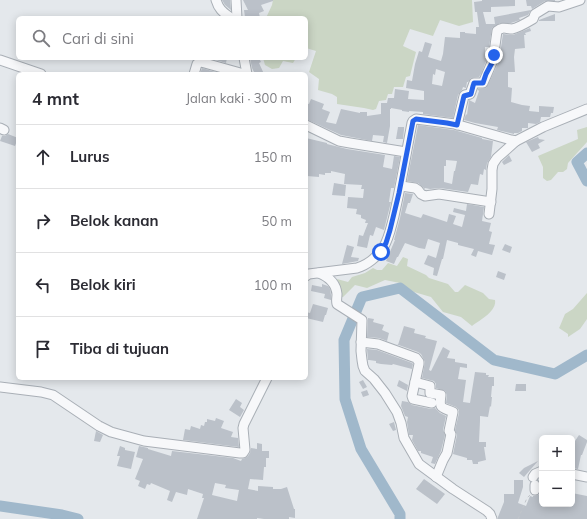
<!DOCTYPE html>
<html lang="id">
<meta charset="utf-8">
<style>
:root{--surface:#fff;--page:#f2f2f3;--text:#2b2b33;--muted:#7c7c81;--line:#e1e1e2}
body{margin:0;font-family:Mulish,sans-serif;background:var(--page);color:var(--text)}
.controls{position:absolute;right:12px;bottom:12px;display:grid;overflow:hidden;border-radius:6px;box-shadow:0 2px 10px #0003}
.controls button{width:36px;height:36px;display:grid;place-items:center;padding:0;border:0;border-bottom:1px solid var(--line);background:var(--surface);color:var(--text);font:20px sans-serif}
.stop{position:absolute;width:12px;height:12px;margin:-9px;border:3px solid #2563eb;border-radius:50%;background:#fff}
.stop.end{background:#2563eb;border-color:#fff;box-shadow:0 1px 4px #0008}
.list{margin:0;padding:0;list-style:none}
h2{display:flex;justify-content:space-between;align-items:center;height:52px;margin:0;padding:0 16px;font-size:17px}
h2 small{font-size:13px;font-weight:400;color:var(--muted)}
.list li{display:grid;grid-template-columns:26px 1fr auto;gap:12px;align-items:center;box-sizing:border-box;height:64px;padding:0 16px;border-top:1px solid var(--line)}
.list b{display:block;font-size:15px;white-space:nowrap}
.list em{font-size:13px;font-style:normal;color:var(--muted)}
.icon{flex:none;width:22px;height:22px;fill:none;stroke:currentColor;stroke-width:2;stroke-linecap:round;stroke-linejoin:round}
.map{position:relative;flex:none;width:587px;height:519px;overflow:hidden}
.search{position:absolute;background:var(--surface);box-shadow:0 2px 10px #0003;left:16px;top:16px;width:292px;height:44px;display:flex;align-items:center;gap:10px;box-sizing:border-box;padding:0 14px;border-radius:6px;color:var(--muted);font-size:15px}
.panel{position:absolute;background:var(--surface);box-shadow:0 2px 10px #0003;left:16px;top:72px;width:292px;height:308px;border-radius:6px}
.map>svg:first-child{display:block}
.green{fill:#cbd6c5}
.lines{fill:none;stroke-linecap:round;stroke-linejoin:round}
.river{stroke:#a0b8cb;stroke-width:11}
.building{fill:#bbc1c9;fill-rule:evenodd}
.minor-casing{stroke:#a9afb6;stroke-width:11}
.path{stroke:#c2c6cb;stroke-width:1;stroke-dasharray:3 3;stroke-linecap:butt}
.minor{stroke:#f7f8fa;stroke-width:9}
.route{stroke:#2563eb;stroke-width:5}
</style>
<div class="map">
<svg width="587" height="519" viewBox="0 0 587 519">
<rect width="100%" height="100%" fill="#e4e8ec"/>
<g class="green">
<path d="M273 0H472L473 22 459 26 440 20 433 36 410 29 403 46 416 52 410 76 406 77 403 87H394L392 94H388L386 100 379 101 376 109 373 110 364 108 337 104V97L332 94 318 90 319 79 309 72 316 51 306 48V18H266L272 5Z"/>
<path d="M263 58H296L293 63 283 61 279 68 272 69 265 65Z"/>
<path d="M587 127V142L577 153 568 163 567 169 563 172H558L551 180 547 181 543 178V167L538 156 578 139 577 130Z"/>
<path d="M403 257 408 259 407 266 426 275 429 278 448 284 455 292H458L465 285 483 293 489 299 495 300C497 311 480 320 472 326L461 317 443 312 431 297 414 292 400 283 385 280 367 288 355 285 343 297H341L337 279 348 282 352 277 365 273 373 268 377 270H382L388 263 397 266Z"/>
<path d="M587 293V319L580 329 568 337V334L559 328 560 326 565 314 573 309Z"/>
</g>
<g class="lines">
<g class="river">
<path d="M587 153 577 162 587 181"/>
<path d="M0 506 62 515 78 519"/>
<path d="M400 519V514L361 449 345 399 344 340 362 297 400 288 494 360 555 374 587 355"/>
</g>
</g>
<g class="building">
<path d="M222 0H230L231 10 225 5Z"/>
<path d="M243 0H273V1L261 5 264 11 259 13 260 18H254L253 16 245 17 244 10H248Z"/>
<path d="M482 0H515V6L491 7V12H483L486 24H495L494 17 531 10 528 15 519 18 520 20 511 23H500L492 28 489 47H485V58H487L482 72 479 77 471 78 468 82H467L466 88 463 87 462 90 458 95 453 118 423 114V112L409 111V112L402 111V110L391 108V109H390V126L387 143 383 142 384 136 373 135 372 141 341 135 306 119V103L309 104 311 99 324 104 322 109 330 112 326 122 336 124 341 109 360 113V112H367V116L381 114V103H387L388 98H394L395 89 409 91 408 99 424 100V91L406 88 407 80 412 81 415 64 419 51 422 52 425 42 432 44 428 57 441 61 443 54 445 37 460 38V32H465V33L476 34V27H479L477 12H475L474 2 482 1ZM436 69 445 72 442 86 432 84 433 74 435 75Z"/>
<path d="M526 0H555V1H545L532 9 531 6H527Z"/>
<path d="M555 14V21H539V20Z"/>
<path d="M530 28 531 31 525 33 526 35H524L525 48 515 49 514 57 515 72H508V87L512 88 511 102 522 105 530 106 529 111 539 112V106L554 107 553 113H551L550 117H541L540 122 536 124 528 123V128H522V131L518 133H514V134L497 130 498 127 475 123 464 120 466 114 467 115 469 100 475 103 479 91 478 90V89L486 88 488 85 499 61 503 34 513 35Z"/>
<path d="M209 58H227L226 63Z"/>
<path d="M250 58H259L261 62 259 63 264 74H255L252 68Z"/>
<path d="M202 68 222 74H200Z"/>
<path d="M418 125 454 130 482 138V139L493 141 491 157 487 163 486 170 484 169 483 175 480 174 478 185 471 184 468 192 440 188 430 189 425 188V189L418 183 407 181ZM446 160 457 161 455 171H454L452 184 444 182V166H446Z"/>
<path d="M398 127H404V130L403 139H396Z"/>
<path d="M8 134 18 138 15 146 0 141 2 136H5Z"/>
<path d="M538 137 539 139 545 140 538 144 540 148 532 152 526 142Z"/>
<path d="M306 138 327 143V144L347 149 385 155 383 167 392 169 394 156 400 157 394 188H391L389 202H391L384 230 376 227 373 236 370 235 367 248 357 246 359 235 363 236 368 223H365L366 220 361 218V215L356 214 357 209 347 208 348 197 363 198 364 189H361L362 185 344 184 345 174 331 171V173H325V175L319 174V177L307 176 308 168H306Z"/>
<path d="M509 155 512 161 504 165 502 162Z"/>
<path d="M334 183 346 185 345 196 332 195Z"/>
<path d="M405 193 413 194 410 203H408L405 213 421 218 423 214 447 222 449 214 456 216 453 224 462 227 465 215 453 212 454 208 466 211 467 204 484 207 482 221 491 223 489 231 492 232 489 244 495 245 492 255 478 251 476 257 471 255 474 249 458 245V243L447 240 443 259H442L437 276 433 275 434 268 424 264 428 255 436 258 440 243 428 239 425 249 419 248 405 243 398 257H397L394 264 386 261 395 240H394L400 218Z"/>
<path d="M505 244 512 247 510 253 502 250Z"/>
<path d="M347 245 354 247 351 257 359 258 358 261 342 264Z"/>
<path d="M498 271 506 274 504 280 496 277Z"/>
<path d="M322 284 328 286 330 289 331 295V300L324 298 325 294 311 291 312 285 322 287Z"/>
<path d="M313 304 328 308 326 315H325L323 322 306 318V312L310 313Z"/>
<path d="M368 318 374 319 373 322 384 325 382 330 389 333 387 341 379 338 367 337Z"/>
<path d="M404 326 415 329 414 333 426 336 425 338 437 341 429 370 431 371 443 347 450 351 447 358 455 359V362L467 364V368L460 367 458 379 466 380 463 402 470 403 475 372 486 373V375H489L488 377H494V386H492L491 397H492L491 407 490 406 488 417 480 416V421L479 442H486V447H484L486 460 478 462V464H473L472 460H467V458L453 454 457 435 455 430 459 413V410L456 407 446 403 447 395 445 391 436 388V384L434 381 422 378 425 362 421 354 418 352 396 344 398 345Z"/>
<path d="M367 349 377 350 412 363 413 364 412 369 393 364 392 365 381 364 376 363V361L369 360H368Z"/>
<path d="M363 380 367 387 363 389 359 382Z"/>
<path d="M399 380 408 385 407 391 397 386Z"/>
<path d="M516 384H526V391H515Z"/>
<path d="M367 390 369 395 363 397 361 392Z"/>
<path d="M236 399 242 403 240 407 244 410 240 417 229 410Z"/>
<path d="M402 401 408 402 412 405 431 409 435 408 440 413 446 416 443 430 445 435 441 451 435 464 431 463 433 457 421 453V451H418L412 440 413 435H409L407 422 408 417 405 416 401 406Z"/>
<path d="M216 418 224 421 221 428 233 432 231 437 238 438 239 447 183 440 185 429 190 430 191 426 200 429 201 425 204 426 205 422H207V419L215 421Z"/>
<path d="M394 422 396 430 393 431 389 424Z"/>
<path d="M96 431 103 435 100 442 94 441Z"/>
<path d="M579 435 587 440V442L582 455H581L578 469 572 468V460L575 450 572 449 574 445 573 444Z"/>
<path d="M257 443 262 444V451H269V458H266V467H264L263 480 250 479 248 489 258 491V486L273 487V489H281L287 487 294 509H295V518L289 517V519H264L257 518V519H197L204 498H202L203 494 188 489 187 495 176 492 172 502 167 500 170 491 151 483 150 485 147 484 145 489 138 486 140 481 135 479 143 459 136 457 139 446 148 448V449L171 456 172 451 233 458 241 461 242 459 245 458 248 456 250 453 251 448 257 449ZM215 483 226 485 225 488 239 490 237 501 212 495Z"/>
<path d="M120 446 125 448V450L135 452 131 469 117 466 120 456H117Z"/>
<path d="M538 461 524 477 519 473 524 468Z"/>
<path d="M542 478V488L539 498H542V504H572V493L587 496V519H498V517L504 502V494H514V480H523V487L518 503 526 506 530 496 533 497V496L538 495 540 493 541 485 538 480Z"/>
<path d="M424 479 445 494 437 504 416 489Z"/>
</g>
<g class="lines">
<g class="minor-casing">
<g id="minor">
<path d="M216 0C219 10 223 12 231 18"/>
<path d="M236 0 237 18"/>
<path d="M244 58 247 74"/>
<path d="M0 60 41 74"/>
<path d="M194 74 197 64 201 62 244 74"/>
<path d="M306 125 339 141 350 143 406 152"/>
<path d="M457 125 464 96 465 95 470 94 474 83H483L487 74 493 60 497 31C503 26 506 29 512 29 518 28 528 22 533 19L535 14 548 6 559 7 580 0"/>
<path d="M0 128 4 130"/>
<path d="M401 186 415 188 418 190 421 194 425 196 439 194 491 202"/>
<path d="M489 214 492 189V170L493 164 497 158 516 141"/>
<path d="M319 273C329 277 336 283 337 294 337 298 336 300 337 304L362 320 361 351 362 360 363 366 365 371 374 379 385 393 397 412 401 423 404 438 419 464 453 489 487 511 490 514 492 519"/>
<path d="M306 276 309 274 357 268C367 265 377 257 383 248 389 239 391 227 394 216 401 185 406 154 412 123L413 121 416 119 455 124 511 140 516 141 543 127 587 109"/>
<path d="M361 342 378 344 416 358 419 362V364L412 396 413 399 432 403"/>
<path d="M415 382 430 386V393L441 395C439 409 441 407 453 412L449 431 451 434 447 453 443 460 436 477"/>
<path d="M0 387 41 392 53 395 99 426 111 432 144 441 240 453H243L245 450 243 428 244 424 267 378"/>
<path d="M572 474 587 477"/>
<path d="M533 477 535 474 542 471"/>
<path d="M535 485V490"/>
</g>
</g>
<path class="path" d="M518 519 527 498 530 495"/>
<use href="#minor" class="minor"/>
</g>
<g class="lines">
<path class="route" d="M381 252 386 243 390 230 399 193 413 121 416 119 447 123 457 125 464 96 471 94 473 86 474 83H483L486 74 493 61 494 55"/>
</g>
</svg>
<div class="controls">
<button>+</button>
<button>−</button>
</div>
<div class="stop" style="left:381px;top:252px"></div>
<div class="stop end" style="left:494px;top:55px"></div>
<div class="search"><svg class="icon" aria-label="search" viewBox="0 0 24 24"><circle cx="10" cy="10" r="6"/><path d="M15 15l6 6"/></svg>Cari di sini</div>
<section class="panel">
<h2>4 mnt<small>Jalan kaki · 300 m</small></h2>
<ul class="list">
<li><svg class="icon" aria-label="ahead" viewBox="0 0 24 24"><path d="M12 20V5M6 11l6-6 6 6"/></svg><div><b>Lurus</b></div><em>150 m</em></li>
<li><svg class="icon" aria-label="right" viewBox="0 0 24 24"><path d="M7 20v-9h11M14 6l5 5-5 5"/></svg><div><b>Belok kanan</b></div><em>50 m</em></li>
<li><svg class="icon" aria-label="left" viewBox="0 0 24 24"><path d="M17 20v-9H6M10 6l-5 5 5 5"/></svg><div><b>Belok kiri</b></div><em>100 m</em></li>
<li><svg class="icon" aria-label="arrive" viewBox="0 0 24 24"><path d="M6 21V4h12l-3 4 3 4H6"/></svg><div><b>Tiba di tujuan</b></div></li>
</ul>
</section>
</div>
